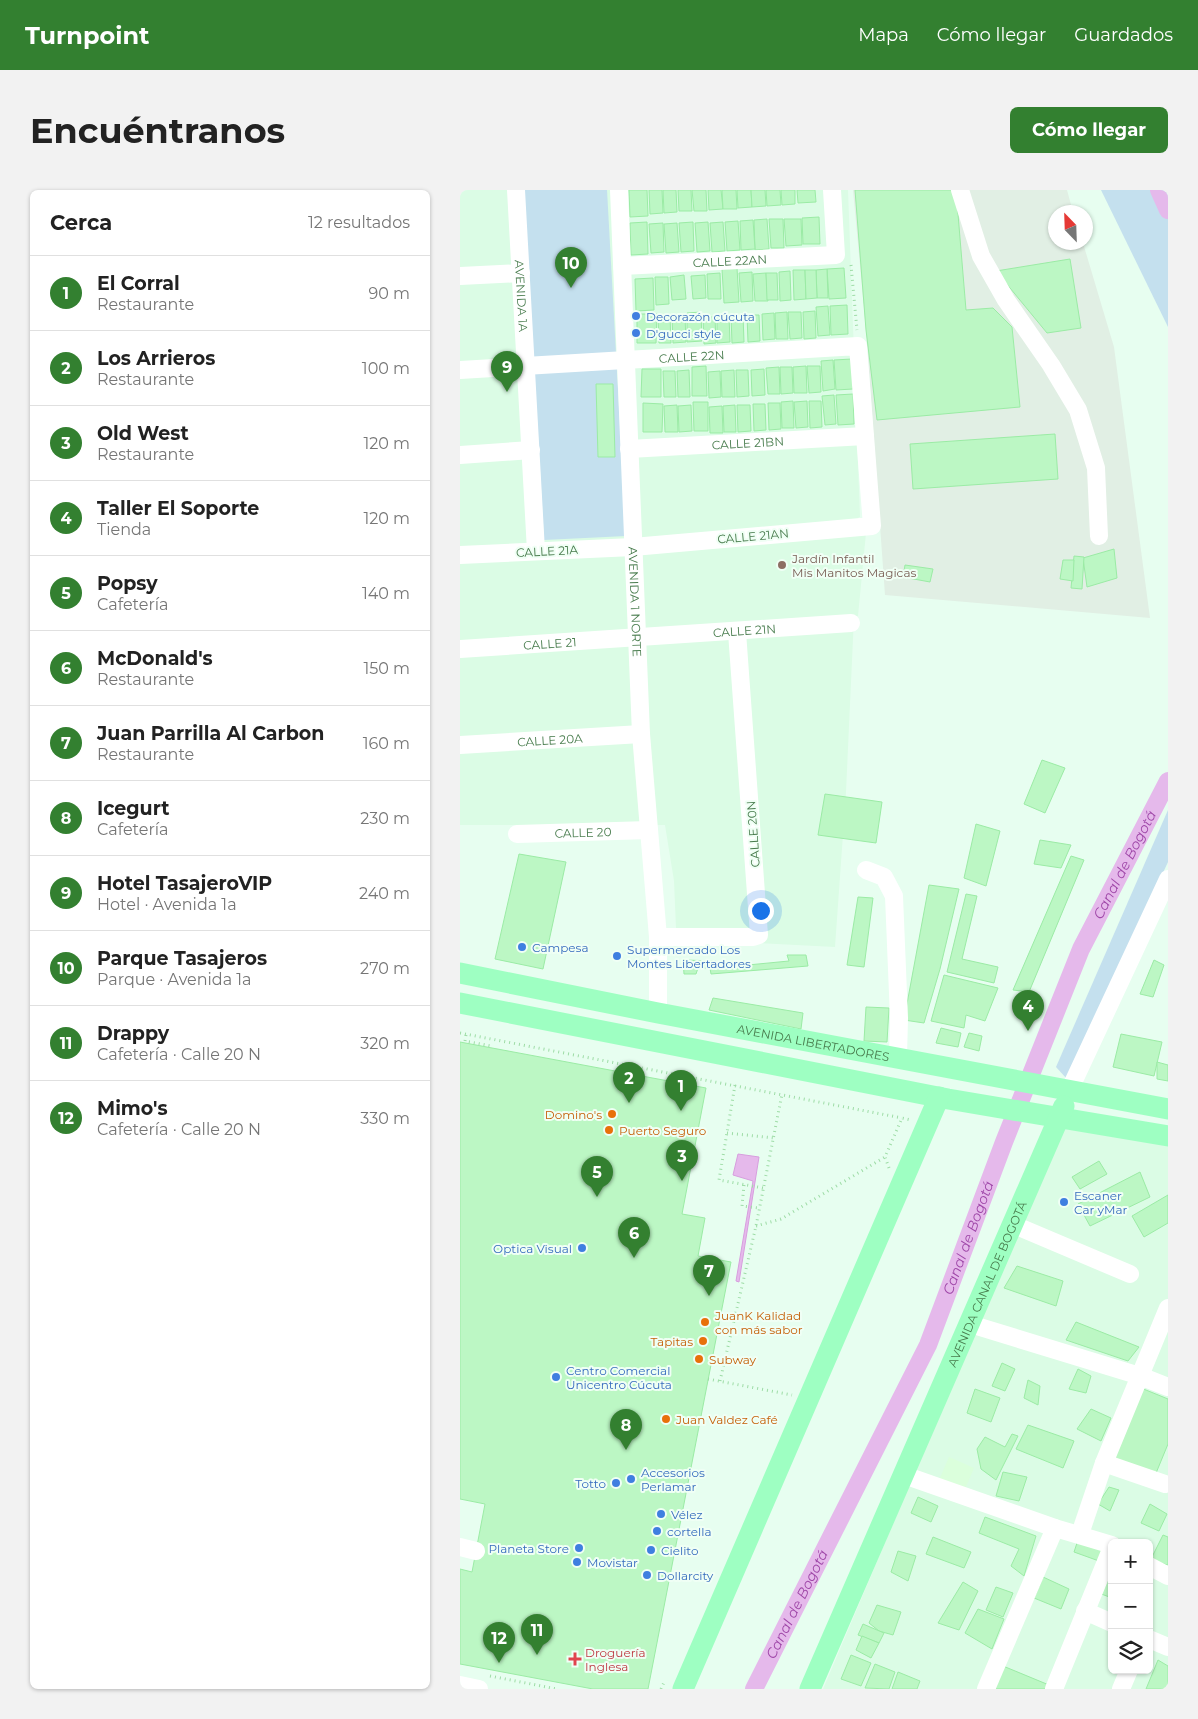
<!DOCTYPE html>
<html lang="es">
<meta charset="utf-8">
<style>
:root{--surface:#fff;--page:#f2f2f2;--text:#222;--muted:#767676;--line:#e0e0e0;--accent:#338030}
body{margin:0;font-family:Montserrat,sans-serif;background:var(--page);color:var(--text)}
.controls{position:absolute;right:15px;bottom:15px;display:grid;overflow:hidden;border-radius:8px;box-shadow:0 1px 4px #0004}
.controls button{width:45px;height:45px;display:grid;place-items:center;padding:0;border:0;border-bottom:1px solid var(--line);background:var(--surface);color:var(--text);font:25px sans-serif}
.compass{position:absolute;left:588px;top:15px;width:45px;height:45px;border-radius:50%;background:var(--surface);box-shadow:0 1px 4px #0004;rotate:337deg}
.you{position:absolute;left:300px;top:720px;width:18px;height:18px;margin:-12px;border:4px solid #fff;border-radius:50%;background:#1a73e8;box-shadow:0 0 0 8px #1a73e833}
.badge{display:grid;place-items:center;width:32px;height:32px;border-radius:50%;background:var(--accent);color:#fff;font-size:16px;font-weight:700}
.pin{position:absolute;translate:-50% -41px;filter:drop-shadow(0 1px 2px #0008)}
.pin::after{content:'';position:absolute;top:26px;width:18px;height:15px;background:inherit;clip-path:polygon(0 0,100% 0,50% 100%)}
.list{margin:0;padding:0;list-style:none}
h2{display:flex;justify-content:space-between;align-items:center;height:65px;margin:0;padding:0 20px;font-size:21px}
h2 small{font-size:16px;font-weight:400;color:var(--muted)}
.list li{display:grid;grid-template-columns:32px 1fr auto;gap:15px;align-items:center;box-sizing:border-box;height:75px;padding:0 20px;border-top:1px solid var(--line)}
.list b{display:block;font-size:19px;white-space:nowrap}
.list p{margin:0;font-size:16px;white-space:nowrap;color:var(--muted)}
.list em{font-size:16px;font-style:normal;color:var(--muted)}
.icon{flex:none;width:28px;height:28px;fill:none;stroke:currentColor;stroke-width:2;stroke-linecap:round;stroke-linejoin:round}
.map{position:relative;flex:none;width:708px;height:1499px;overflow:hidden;border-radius:8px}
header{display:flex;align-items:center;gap:30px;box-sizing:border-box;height:70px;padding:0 25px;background:var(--accent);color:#fff}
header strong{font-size:24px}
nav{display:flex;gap:28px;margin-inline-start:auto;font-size:18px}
.intro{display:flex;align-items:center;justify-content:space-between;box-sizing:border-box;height:120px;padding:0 30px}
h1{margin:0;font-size:35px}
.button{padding:12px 22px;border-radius:8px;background:var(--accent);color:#fff;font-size:18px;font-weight:700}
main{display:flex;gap:30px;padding:0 30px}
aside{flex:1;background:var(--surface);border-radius:8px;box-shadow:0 1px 4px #0004}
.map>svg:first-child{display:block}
.residential{fill:#dbfce5;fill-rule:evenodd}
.commercial{fill:#dbffdc}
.industrial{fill:#e1efe4}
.green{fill:#c4e0ee}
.water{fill:#e5b9eb;stroke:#d79ede}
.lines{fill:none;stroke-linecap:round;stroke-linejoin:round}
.canal{stroke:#e5b9eb;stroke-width:18}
.building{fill:#bcf7c4;stroke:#9beba5}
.path{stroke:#9edca6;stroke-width:3;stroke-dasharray:1 4;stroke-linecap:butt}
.minor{stroke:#fff;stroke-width:18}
.major{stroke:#9effc2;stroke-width:21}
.shop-dot{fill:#3f7fe0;stroke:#f0fff5;stroke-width:2}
.education-dot{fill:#8d6e63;stroke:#f0fff5;stroke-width:2}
.food-dot{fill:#e8710a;stroke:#f0fff5;stroke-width:2}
.health-dot{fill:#e0444e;stroke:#f0fff5;stroke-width:2}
.labels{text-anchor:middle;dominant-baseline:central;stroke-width:4;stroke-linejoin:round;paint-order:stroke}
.street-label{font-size:12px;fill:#487c4d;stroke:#f0fff5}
.shop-label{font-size:12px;fill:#366cbe;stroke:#f0fff5;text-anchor:start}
.education-label{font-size:12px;fill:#785e54;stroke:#f0fff5;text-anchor:start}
.food-label{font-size:12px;fill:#c56008;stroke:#f0fff5;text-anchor:start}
.health-label{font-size:12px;fill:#be3a42;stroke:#f0fff5;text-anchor:start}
.water-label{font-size:14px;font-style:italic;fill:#9f47a8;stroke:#f0fff5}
</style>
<header>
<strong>Turnpoint</strong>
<nav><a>Mapa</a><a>Cómo llegar</a><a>Guardados</a></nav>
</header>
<div class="intro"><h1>Encuéntranos</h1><a class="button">Cómo llegar</a></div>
<main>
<aside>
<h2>Cerca<small>12 resultados</small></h2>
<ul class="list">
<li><span class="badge">1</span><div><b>El Corral</b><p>Restaurante</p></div><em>90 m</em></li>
<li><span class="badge">2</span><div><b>Los Arrieros</b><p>Restaurante</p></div><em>100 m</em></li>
<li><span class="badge">3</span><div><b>Old West</b><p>Restaurante</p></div><em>120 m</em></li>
<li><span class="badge">4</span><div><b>Taller El Soporte</b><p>Tienda</p></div><em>120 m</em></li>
<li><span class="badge">5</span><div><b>Popsy</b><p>Cafetería</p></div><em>140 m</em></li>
<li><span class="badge">6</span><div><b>McDonald's</b><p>Restaurante</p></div><em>150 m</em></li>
<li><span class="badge">7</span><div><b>Juan Parrilla Al Carbon</b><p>Restaurante</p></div><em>160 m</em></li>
<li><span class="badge">8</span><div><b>Icegurt</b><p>Cafetería</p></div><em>230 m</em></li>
<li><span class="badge">9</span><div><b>Hotel TasajeroVIP</b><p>Hotel · Avenida 1a</p></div><em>240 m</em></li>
<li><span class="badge">10</span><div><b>Parque Tasajeros</b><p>Parque · Avenida 1a</p></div><em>270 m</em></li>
<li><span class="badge">11</span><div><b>Drappy</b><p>Cafetería · Calle 20 N</p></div><em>320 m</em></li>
<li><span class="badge">12</span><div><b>Mimo's</b><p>Cafetería · Calle 20 N</p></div><em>330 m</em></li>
</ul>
</aside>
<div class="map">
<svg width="708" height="1499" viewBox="0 0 708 1499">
<rect width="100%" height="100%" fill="#e7fef0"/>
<g class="residential">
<path d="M0 0H388L400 327 398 328V343H406L398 426 394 427 386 602 375 757 224 749 222 739 216 738 214 691 205 635H0Z"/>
<path d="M603 933 708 954V1499H363ZM652 1353H689V1480H652Z"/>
</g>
<path class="commercial" d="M489 1267 514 1278 505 1299 479 1290Z"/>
<path class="industrial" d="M393 0H607L613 22H596V52L623 53 654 157 690 428 425 405 406 140Z"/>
<g class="green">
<path d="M64 0H147L166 346 84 350Z"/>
<path d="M641 0H708V137Z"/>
<path d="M708 620V672L607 889 596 877Z"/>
</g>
<path class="water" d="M278 964 299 967 279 1092 276 1091 293 991 273 985Z"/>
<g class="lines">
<g class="canal">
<path d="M699 0 708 20"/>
<path id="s1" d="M294 1499 468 1155 544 952 621 759 708 591"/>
</g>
</g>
<g class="building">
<path d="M169 0H187L188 26 170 27Z"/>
<path d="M189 0H202L203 23 190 24Z"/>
<path d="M203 0H216L217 22 204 23Z"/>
<path d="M218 0H231L232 21H219Z"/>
<path d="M232 0H246L247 21H234Z"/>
<path d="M248 0H261L263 19 249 20Z"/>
<path d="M262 0H276L277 19H263Z"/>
<path d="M277 0H291L292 17 278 18Z"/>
<path d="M291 0H305L306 16 292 17Z"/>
<path d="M306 0H320L321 15 307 16Z"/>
<path d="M321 0H335V14L322 15Z"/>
<path d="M337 0H355L356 12 338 13Z"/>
<path d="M395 0H496L506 120 533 118 552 137 560 217 417 230 406 140Z"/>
<path d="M359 27 360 54H343L342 28Z"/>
<path d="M307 29 309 59 295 60 294 30Z"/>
<path d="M309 29H323L324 58H311Z"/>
<path d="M324 29H341L342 55 326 56Z"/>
<path d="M293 30 295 59 281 60 280 31Z"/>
<path d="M278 31 280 60 267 61 265 32Z"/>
<path d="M187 32 188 64 171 65 170 33Z"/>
<path d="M233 32 234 61 221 62 219 33Z"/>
<path d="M248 32 250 61 237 62 235 33Z"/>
<path d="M263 32 265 61 252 62 250 33Z"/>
<path d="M203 33 204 62 191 63 189 34Z"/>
<path d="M217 33 219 62 206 63 204 34Z"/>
<path d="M610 69 621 138 587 143 536 81Z"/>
<path d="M277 78 279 112 264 113 262 79Z"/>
<path d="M384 78 386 108 369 109 367 79Z"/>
<path d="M367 79 368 108H357L356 80Z"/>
<path d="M333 80H345L346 109 334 110Z"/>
<path d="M345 80H356L357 108 346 109Z"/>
<path d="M330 81 331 110 320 111 319 82Z"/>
<path d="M292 82 293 111 281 112 279 83Z"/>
<path d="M260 83 261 109H248L247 84Z"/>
<path d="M306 83 308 111H295L293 84Z"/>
<path d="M306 83H317L318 110H307Z"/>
<path d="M224 85 226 109 212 110 210 87Z"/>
<path d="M245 85 246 108 233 109 231 86Z"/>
<path d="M195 87H208L209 114 196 115Z"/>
<path d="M193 88 194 120 176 121 175 89Z"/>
<path d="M387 115 388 144 371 145 370 116Z"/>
<path d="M368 116 370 145 358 146 356 117Z"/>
<path d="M355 121 356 148 344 149 343 122Z"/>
<path d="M241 122 242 151 227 152V123Z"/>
<path d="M327 122 328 149H316L315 123Z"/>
<path d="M328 122H341L342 148 330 149Z"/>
<path d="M314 123 315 149 303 150 302 124Z"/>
<path d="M177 124H197L196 153H177Z"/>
<path d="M283 125 284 152 272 153 271 126Z"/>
<path d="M287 125H299L300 151 288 152Z"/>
<path d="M210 126 211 153H199L198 127Z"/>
<path d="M212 126H225L226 152 213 153Z"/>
<path d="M269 126 270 152 257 153V127Z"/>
<path d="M243 127H255L256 153 244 154Z"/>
<path d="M392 169 393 199 376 200 374 170Z"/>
<path d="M373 170 375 199 363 201 361 171Z"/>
<path d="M246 176 247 206H232V177Z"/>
<path d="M346 176 347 203H334L333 177Z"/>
<path d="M347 176H360L361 202 349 203Z"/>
<path d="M319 177 320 204H308L306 178Z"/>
<path d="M320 177H332L333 203 321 204Z"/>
<path d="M182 179H201V207H181Z"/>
<path d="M304 179 305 205 292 206 291 180Z"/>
<path d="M229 180 230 207H218L217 181Z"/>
<path d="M274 180 275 207H262L261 181Z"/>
<path d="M276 180H288L289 206 277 207Z"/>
<path d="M203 181H215L216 207H204Z"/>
<path d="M260 181 261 207 249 208 248 182Z"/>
<path d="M136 194H153L155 267H138Z"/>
<path d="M393 204 394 234 378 235 376 205Z"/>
<path d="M374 205 376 234 365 235 362 206Z"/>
<path d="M333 211 334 238H322L321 212Z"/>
<path d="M347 211 348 237 336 238 334 212Z"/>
<path d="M349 211H361L362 237 350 238Z"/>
<path d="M233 212H248V241H234Z"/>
<path d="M183 213 203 214 202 242H183Z"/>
<path d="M308 213H320L321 239 309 240Z"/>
<path d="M293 214H305L306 240 294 241Z"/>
<path d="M217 215 218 242H205L204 216Z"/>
<path d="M231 215 232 241 219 242 218 216Z"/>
<path d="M275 215 276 242H264L263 216Z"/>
<path d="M277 215H290L291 241 278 242Z"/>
<path d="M262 216 263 243H250L249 217Z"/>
<path d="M595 244 598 289 453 299 450 254Z"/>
<path d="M654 359 657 388 627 397 623 368Z"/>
<path d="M614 366 624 367 622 399 611 398Z"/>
<path d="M603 370H614L613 391 600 389Z"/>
<path d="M445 375 473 379 470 392 443 387Z"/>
<path d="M582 570 605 578 585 623 564 614Z"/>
<path d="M365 604 422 612 416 653 358 645Z"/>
<path d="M516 634 540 641 526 696 504 688Z"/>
<path d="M580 650 611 655 601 678 574 674Z"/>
<path d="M59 664 106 672 83 779 35 769Z"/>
<path d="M611 666 624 670 569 802 553 800Z"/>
<path d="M469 695 499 699 480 779 464 833 444 830Z"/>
<path d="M506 704 517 706 502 769 538 777 534 793 487 782Z"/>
<path d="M398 707 413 708 404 777 387 775Z"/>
<path d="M327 765H346L348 776 251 784 250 778H238L236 784H224L223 770 256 771 257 778 329 771Z"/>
<path d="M694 770 704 775 693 807 680 804Z"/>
<path d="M484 785 538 798 525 831 506 825 504 838 471 831Z"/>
<path d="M253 808 343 823 341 839 249 820Z"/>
<path d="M406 817 429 818 427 852 404 851Z"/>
<path d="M481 838 501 843 498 857 476 853Z"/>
<path d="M509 843 522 846 519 861 504 857Z"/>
<path d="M661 844 702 852 694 886 653 877Z"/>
<path d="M0 852 246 898 222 1024 245 1028 238 1066 271 1072 188 1499H133L0 1474V1379L12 1382 25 1314 0 1309Z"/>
<path d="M697 872 708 875V891L697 889Z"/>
<path d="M639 971 647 984 620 999 612 987Z"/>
<path d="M680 982 690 1007 630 1036 618 1014Z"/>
<path d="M708 1005V1033L684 1047 672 1026Z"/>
<path d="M557 1076 603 1091 596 1116 544 1098Z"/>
<path d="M616 1132 679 1157 668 1171 606 1150Z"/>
<path d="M542 1173 555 1179 545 1201 532 1196Z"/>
<path d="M618 1179 631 1186 626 1203 609 1199Z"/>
<path d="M568 1190 580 1196 578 1215 564 1208Z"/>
<path d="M681 1198 708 1209V1254L694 1288 648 1270Z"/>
<path d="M515 1199 540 1208 531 1232 507 1223Z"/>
<path d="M631 1219 651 1228 641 1251 617 1239Z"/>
<path d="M568 1235 614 1251 603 1278 556 1259Z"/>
<path d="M552 1244 558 1246 536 1290 521 1279 517 1259 525 1247 545 1257Z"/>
<path d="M543 1282 567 1287 559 1311 536 1306Z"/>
<path d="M649 1297 659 1300 650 1321 638 1314Z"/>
<path d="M458 1307 478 1316 471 1332 451 1323Z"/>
<path d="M690 1314 707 1324 699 1341 681 1333Z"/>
<path d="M525 1327 576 1346 564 1386 551 1376 559 1359 519 1343Z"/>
<path d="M703 1345 708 1347V1375L690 1371Z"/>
<path d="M473 1347 511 1362 504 1378 466 1364Z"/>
<path d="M619 1347 645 1355 639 1371 614 1362Z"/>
<path d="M438 1361 456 1366 448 1391 431 1382Z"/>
<path d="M652 1374V1408L636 1402Z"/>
<path d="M583 1387 609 1399 601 1419 574 1408Z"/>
<path d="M503 1392 518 1401 499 1440 478 1433Z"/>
<path d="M536 1397 553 1403 543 1427 526 1420Z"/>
<path d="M417 1415 441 1422 433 1445 419 1441 409 1433Z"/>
<path d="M518 1419 544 1429 532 1459 505 1443Z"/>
<path d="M403 1434 424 1443 419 1453 398 1445Z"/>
<path d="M402 1446 419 1453 411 1468 396 1460Z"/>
<path d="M391 1465 411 1473 401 1496 381 1489Z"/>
<path d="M698 1470 708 1476V1499H686Z"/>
<path d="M415 1474 435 1482 429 1499 405 1498Z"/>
<path d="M543 1476 589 1495 588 1499H532Z"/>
<path d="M438 1482 460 1491 457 1499H432Z"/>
</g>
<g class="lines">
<g class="path">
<path d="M391 75 397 140"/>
<path d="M0 843 442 928"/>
<path d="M6 845 5 851 31 856 30 858"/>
<path d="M275 895 259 990 303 998"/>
<path d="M267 943 314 948"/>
<path d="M429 978 425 967 442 928 451 930"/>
<path d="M284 995 282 1016 299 1018"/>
<path d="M296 1036 321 1029 425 967"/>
<path d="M248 1189 332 1205"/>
<path d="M260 1191 296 1036 322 904"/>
<path d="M30 1486 97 1499"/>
<path d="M201 1499 205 1490"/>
</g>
<g class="minor">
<path id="s2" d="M56 0 76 361"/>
<path id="s3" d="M159 0 181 544 198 747V823"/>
<path d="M500 0 521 66 546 110 591 175 618 220 636 278 639 346"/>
<path id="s4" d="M162 76 376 65 372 0"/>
<path d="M0 86 61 83"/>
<path id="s5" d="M0 180 398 156 412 336 173 357 0 365"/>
<path id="s6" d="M169 259 405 246"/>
<path d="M0 265 71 260"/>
<path id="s7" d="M0 459 391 433"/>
<path id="s8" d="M0 555 181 544"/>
<path id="s9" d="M57 644 189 640"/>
<path d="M406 680 424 687 434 706 439 828 438 867"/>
<path d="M198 747H293L299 745 277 442"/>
<path d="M610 899 708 689"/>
<path d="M554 1035 670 1084"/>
<path d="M510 1134 680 1186 708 1197"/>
<path d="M444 1285 595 1338 652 1355"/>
<path d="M705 1294 644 1273 708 1118"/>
<path d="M620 1344 644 1273"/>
<path d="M0 1357 16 1361"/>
<path d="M689 1376 708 1386"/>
<path d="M625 1421 652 1433"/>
<path d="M689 1449 708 1457"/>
<path d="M0 1495 19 1499"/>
<path d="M526 1499 595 1338"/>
<path d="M594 1499 652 1357"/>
<path d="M661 1499 669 1480"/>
</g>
<g class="major">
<path id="s10" d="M0 783 198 823 708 919"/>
<path d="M0 813 488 909 708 946"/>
<path d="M223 1499 479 907"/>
<path id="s11" d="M350 1499 604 916"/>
</g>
</g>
<g class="shop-dot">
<circle cx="176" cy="126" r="5"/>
<circle cx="176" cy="143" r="5"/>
<circle cx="62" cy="757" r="5"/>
<circle cx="157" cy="766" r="5"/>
<circle cx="604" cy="1012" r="5"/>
<circle cx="122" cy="1058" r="5"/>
<circle cx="96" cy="1187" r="5"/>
<circle cx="171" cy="1289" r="5"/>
<circle cx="156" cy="1293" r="5"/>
<circle cx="201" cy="1324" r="5"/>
<circle cx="197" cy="1341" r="5"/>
<circle cx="119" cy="1358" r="5"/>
<circle cx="191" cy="1360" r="5"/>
<circle cx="117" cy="1372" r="5"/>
<circle cx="187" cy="1385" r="5"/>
</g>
<circle class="education-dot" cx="322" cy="375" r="5"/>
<g class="food-dot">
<circle cx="152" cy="924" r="5"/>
<circle cx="149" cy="940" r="5"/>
<circle cx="245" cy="1132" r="5"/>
<circle cx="243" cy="1151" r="5"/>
<circle cx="239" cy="1169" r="5"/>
<circle cx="206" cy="1229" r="5"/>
</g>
<path class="health-dot" d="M112.5 1461.5h5v5h5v5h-5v5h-5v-5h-5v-5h5z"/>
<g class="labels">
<g class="street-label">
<text stroke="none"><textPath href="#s4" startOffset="108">CALLE 22AN</textPath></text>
<text stroke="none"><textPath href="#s2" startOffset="106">AVENIDA 1A</textPath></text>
<text stroke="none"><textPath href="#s5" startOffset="232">CALLE 22N</textPath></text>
<text stroke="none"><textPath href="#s6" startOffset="119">CALLE 21BN</textPath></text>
<text transform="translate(293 346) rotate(-5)">CALLE 21AN</text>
<text transform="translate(87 361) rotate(-3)">CALLE 21A</text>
<text stroke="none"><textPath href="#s3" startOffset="412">AVENIDA 1 NORTE</textPath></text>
<text stroke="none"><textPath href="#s7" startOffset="285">CALLE 21N</textPath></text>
<text stroke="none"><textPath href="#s7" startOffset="90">CALLE 21</textPath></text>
<text stroke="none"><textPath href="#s8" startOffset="90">CALLE 20A</textPath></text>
<text stroke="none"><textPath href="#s9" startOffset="66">CALLE 20</textPath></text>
<text transform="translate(293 644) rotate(-94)">CALLE 20N</text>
<text stroke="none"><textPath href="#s10" startOffset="360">AVENIDA LIBERTADORES</textPath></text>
<text stroke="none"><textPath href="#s11" startOffset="442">AVENIDA CANAL DE BOGOTÁ</textPath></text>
</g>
<g class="shop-label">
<text x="186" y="126">Decorazón cúcuta</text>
<text x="186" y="143">D'gucci style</text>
<text x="72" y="757">Campesa</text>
<text x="167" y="759">Supermercado Los<tspan x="167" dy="14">Montes Libertadores</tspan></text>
<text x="614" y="1005">Escaner<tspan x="614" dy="14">Car yMar</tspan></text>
<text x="112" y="1058" text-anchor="end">Optica Visual</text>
<text x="106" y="1180">Centro Comercial<tspan x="106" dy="14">Unicentro Cúcuta</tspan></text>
<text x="181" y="1282">Accesorios<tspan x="181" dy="14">Perlamar</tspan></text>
<text x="146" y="1293" text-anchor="end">Totto</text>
<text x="211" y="1324">Vélez</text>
<text x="207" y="1341">cortella</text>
<text x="109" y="1358" text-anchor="end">Planeta Store</text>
<text x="201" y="1360">Cielito</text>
<text x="127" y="1372">Movistar</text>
<text x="197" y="1385">Dollarcity</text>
</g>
<g class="education-label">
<text x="332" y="368">Jardín Infantil<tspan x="332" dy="14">Mis Manitos Magicas</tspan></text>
</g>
<g class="food-label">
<text x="142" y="924" text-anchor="end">Domino's</text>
<text x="159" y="940">Puerto Seguro</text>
<text x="255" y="1125">JuanK Kalidad<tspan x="255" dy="14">con más sabor</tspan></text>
<text x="233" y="1151" text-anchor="end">Tapitas</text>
<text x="249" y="1169">Subway</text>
<text x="216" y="1229">Juan Valdez Café</text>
</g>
<g class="health-label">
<text x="125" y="1462">Droguería<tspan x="125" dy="14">Inglesa</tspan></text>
</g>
<g class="water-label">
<text stroke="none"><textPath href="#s1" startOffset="905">Canal de Bogotá</textPath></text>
<text stroke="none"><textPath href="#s1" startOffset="500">Canal de Bogotá</textPath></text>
<text stroke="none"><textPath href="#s1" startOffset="95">Canal de Bogotá</textPath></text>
</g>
</g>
</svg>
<div class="controls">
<button>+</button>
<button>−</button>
<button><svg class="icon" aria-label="layers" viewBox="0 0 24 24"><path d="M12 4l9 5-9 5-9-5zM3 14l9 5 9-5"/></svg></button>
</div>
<svg class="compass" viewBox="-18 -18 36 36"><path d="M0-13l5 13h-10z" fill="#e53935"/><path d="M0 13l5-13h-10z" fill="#767676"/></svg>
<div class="you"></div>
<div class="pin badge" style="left:221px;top:921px">1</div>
<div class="pin badge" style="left:169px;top:913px">2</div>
<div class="pin badge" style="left:222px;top:991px">3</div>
<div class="pin badge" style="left:568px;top:841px">4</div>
<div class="pin badge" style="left:137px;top:1007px">5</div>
<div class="pin badge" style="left:174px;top:1068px">6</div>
<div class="pin badge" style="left:249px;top:1106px">7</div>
<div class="pin badge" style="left:166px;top:1260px">8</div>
<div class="pin badge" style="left:47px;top:202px">9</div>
<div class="pin badge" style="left:111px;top:98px">10</div>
<div class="pin badge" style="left:77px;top:1465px">11</div>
<div class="pin badge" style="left:39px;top:1473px">12</div>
</div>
</main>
